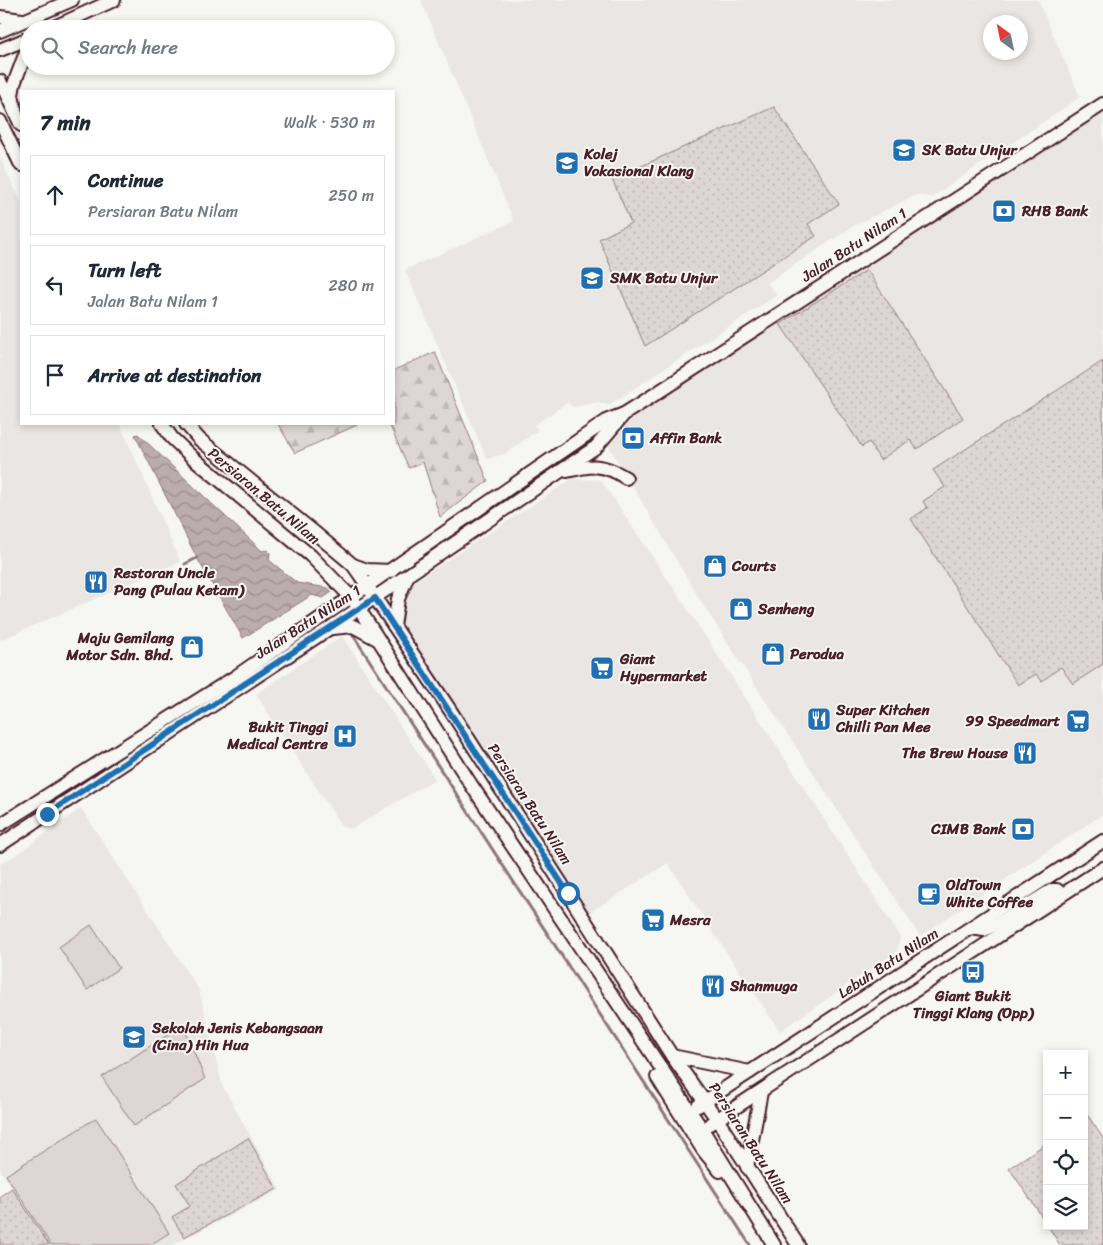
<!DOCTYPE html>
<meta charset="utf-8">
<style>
:root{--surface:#fff;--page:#f2f2f3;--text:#1f2937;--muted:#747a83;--line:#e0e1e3}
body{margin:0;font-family:Sriracha,sans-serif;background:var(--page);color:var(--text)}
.controls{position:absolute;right:15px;bottom:15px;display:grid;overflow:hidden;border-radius:0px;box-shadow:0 2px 8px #0003}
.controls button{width:45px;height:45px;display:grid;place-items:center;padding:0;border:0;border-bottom:1px solid var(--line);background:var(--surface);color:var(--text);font:25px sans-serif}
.compass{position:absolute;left:983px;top:15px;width:45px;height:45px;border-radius:50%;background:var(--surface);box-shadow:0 2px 8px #0003;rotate:327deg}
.stop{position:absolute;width:15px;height:15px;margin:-11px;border:4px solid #1f6fb2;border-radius:50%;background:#fff}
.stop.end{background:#1f6fb2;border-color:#fff;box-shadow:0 1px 5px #0008}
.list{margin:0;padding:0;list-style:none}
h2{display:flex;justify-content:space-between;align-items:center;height:65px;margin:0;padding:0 20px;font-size:21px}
h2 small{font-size:16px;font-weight:400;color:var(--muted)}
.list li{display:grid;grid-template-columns:32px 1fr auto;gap:15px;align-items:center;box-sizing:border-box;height:80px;margin:0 10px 10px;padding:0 10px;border:1px solid var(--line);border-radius:0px}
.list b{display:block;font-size:19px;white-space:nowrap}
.list p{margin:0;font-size:16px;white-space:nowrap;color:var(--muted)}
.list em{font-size:16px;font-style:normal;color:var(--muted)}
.icon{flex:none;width:28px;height:28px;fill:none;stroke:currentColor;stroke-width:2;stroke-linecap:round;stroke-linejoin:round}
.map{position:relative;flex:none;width:1103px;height:1245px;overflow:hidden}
.search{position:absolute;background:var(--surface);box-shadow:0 2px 8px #0003;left:20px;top:20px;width:375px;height:55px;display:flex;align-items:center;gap:12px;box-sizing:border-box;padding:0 18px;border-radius:28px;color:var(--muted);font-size:19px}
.panel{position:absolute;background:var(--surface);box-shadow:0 2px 8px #0003;left:20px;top:90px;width:375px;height:335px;border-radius:0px}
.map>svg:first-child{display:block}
.built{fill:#e9e6e3;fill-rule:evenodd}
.grass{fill:url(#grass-dots);stroke:#947a80}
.forest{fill:url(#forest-firs);stroke:#947a80}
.pitch{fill:#ddd6d5;stroke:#947a80}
.water{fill:url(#water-waves);stroke:#8e747a}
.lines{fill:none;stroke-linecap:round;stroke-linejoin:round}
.stream{stroke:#8e747a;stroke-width:3}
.major-casing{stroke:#4a1f2b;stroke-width:16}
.major{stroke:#f6f6f2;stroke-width:12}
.route{stroke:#1f6fb2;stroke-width:6}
.labels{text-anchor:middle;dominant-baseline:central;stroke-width:4;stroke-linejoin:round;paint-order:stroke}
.poi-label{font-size:15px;font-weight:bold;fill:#4a1f2b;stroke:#f6f6f2;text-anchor:start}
.street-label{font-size:15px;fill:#4a1f2b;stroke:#f6f6f2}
</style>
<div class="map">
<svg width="1103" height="1245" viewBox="0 0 1103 1245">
<defs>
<pattern id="grass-dots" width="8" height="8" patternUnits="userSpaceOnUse" patternTransform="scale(1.25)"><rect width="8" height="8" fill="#ddd6d5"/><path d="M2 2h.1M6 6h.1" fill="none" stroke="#bfb7b7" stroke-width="1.8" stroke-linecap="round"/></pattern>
<pattern id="forest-firs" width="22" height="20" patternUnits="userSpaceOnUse" patternTransform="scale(1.25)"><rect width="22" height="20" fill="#ddd6d5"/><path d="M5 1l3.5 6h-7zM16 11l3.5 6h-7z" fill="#bfb7b7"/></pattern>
<pattern id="water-waves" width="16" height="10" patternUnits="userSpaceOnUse" patternTransform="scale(1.25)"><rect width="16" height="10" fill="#bbadae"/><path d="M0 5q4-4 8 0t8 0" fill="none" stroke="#9a8c8e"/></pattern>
</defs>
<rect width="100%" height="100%" fill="#f6f6f2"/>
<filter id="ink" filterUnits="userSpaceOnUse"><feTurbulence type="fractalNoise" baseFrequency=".02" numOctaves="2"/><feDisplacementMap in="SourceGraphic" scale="10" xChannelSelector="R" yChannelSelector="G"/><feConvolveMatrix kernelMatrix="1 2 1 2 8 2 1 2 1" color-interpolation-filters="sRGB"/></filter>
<g filter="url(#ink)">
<g class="built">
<path d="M421 0H1038L1080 97 932 197 916 195 855 225 767 283 777 295 609 405 598 402 573 407 568 402 534 425 537 431 504 454 487 459 405 270 514 221ZM990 22H1020V52H990Z"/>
<path d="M1103 108V814L920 936 705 608 607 443 623 422Z"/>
<path d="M0 158 21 202V424H120L180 562 0 640Z"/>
<path d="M572 479 601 480 696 622 900 936 897 951 780 1031 715 935 668 863 589 913 485 758 400 620 411 584Z"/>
<path d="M342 636 435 779 351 829 342 827 256 694Z"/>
<path d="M81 808 199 990 222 1085 280 1190 172 1245H49L0 1169V864L19 853Z"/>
</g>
<g class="grass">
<path d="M774 107 839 204 808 224 816 236 645 346 599 239 631 223 612 179Z"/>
<path d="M867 270 963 418 917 449 910 440 880 460 869 442 862 447 780 324Z"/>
<path d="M1103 361V664L1073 684 1061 667 1042 681 1036 674 1018 685 911 519 927 508 923 501 945 487 933 470Z"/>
<path d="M1088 1116 1103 1138V1245H1060L1048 1226H1084V1118Z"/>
<path d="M248 1138 277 1189 184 1237 172 1217 190 1206 176 1184Z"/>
<path d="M1047 1143V1224L1009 1168Z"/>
<path d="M12 1188 49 1245H0V1196Z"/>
</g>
<g class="forest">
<path d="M435 352 488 481 440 517 423 462 409 468 389 424H394V370Z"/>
<path d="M278 424H357V425L295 453Z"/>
</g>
<g class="pitch">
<path d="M91 925 119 968 87 990 59 947Z"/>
<path d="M183 1025 205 1079 134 1126 102 1077Z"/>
<path d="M96 1118 169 1233 150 1245H51L6 1175Z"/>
</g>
<path class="water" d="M138 434 262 551 267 550 270 553 269 560 297 583 328 588 332 592 323 598 312 595 243 638 197 558 135 435Z"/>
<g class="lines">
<g class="stream">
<path d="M185 564 197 558"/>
<path d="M353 635 750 1245"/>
</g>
<g class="major-casing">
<g id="major">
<path d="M0 17 22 20"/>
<path d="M50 29 114 0"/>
<path d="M0 31 72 0"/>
<path d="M0 50 29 38"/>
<path d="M0 81 21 125"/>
<path d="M16 114 12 95 14 84 29 44"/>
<path d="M0 121 21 165"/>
<path d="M162 424 172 438 192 457 311 556 352 598 470 783 702 1129 774 1245"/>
<path d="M186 424 199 439 315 533 353 565 360 575 450 710 672 1056 717 1119 798 1245"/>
<path d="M567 471C592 465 603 463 626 478"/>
<path d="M353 565 367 570 391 571"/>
<path d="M394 626 398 599 408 575"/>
<path d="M333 628 353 626 377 639"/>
<path d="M0 825 235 677 608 420 624 414 643 402 1103 104"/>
<path d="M0 845 330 628 596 447 624 414"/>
<path d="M971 928 984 930 997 924 1052 890H1057L1061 895"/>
<path d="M672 1056 750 1072"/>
<path d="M657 1077 703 1150 720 1171"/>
<path d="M698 1106 1103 841"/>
<path d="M710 1124 1103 868"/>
<path d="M747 1167 761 1092"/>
</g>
</g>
<use href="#major" class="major"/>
</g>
</g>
<g class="lines" filter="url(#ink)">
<path class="route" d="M47 814 375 598 568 893"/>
</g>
<defs>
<g id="school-square" transform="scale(1.25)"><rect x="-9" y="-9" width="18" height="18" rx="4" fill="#1f6fb2" stroke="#f6f6f2"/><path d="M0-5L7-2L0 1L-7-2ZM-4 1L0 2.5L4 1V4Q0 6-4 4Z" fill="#fff"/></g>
<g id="bank-square" transform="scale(1.25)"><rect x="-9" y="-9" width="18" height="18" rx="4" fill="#1f6fb2" stroke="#f6f6f2"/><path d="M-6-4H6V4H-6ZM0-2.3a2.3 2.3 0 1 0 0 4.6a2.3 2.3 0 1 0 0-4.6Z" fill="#fff"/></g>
<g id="shop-square" transform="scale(1.25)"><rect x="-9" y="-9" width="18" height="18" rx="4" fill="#1f6fb2" stroke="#f6f6f2"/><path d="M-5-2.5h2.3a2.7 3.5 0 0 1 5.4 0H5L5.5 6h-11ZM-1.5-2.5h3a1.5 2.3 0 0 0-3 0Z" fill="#fff"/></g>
<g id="restaurant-square" transform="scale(1.25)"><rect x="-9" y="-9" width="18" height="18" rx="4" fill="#1f6fb2" stroke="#f6f6f2"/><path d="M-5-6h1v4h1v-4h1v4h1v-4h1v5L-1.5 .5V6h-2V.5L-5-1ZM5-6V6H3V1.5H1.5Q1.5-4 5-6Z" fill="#fff"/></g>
<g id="supermarket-square" transform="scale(1.25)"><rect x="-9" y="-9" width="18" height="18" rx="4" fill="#1f6fb2" stroke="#f6f6f2"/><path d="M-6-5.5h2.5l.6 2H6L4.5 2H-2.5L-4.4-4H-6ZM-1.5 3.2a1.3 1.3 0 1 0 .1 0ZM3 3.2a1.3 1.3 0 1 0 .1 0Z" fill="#fff"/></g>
<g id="hospital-square" transform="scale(1.25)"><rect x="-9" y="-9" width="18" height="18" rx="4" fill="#1f6fb2" stroke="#f6f6f2"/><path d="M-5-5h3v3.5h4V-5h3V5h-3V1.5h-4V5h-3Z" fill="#fff"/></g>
<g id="cafe-square" transform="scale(1.25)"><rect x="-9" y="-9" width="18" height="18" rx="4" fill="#1f6fb2" stroke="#f6f6f2"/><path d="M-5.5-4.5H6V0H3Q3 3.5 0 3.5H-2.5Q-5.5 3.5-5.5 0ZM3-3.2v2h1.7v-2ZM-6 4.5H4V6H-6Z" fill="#fff"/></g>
<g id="bus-square" transform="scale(1.25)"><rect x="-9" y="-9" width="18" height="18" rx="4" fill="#1f6fb2" stroke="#f6f6f2"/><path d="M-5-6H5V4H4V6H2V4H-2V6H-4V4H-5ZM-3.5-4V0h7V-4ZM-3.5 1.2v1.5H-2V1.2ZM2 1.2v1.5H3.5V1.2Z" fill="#fff"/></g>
</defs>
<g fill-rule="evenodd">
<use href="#school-square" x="904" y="150"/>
<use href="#school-square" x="567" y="163"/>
<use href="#bank-square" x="1004" y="211"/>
<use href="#school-square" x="592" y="278"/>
<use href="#bank-square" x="633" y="438"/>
<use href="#shop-square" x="715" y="566"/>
<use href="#restaurant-square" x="96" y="582"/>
<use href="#shop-square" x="741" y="609"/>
<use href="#shop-square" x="192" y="647"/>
<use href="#shop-square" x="773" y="654"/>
<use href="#supermarket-square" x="602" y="668"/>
<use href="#restaurant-square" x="819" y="719"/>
<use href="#supermarket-square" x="1078" y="721"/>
<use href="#hospital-square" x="345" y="736"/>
<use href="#restaurant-square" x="1025" y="753"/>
<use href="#bank-square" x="1023" y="829"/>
<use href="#cafe-square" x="929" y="894"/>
<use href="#supermarket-square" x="653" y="920"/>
<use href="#bus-square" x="973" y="972"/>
<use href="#restaurant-square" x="713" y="986"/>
<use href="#school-square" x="134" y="1037"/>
</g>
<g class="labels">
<g class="poi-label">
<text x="922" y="150">SK Batu Unjur</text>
<text x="584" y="154">Kolej<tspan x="584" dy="17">Vokasional Klang</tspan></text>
<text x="1022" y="211">RHB Bank</text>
<text x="610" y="278">SMK Batu Unjur</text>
<text x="650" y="438">Affin Bank</text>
<text x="732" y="566">Courts</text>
<text x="114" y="573">Restoran Uncle<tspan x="114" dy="17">Pang (Pulau Ketam)</tspan></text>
<text x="758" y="609">Senheng</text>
<text x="174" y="638" text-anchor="end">Maju Gemilang<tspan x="174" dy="17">Motor Sdn. Bhd.</tspan></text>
<text x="790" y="654">Perodua</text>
<text x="620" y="659">Giant<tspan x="620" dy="17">Hypermarket</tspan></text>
<text x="836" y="710">Super Kitchen<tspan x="836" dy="17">Chilli Pan Mee</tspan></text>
<text x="1060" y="721" text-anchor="end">99 Speedmart</text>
<text x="328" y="727" text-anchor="end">Bukit Tinggi<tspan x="328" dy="17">Medical Centre</tspan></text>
<text x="1008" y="753" text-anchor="end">The Brew House</text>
<text x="1006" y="829" text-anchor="end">CIMB Bank</text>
<text x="946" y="885">OldTown<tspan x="946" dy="17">White Coffee</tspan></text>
<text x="670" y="920">Mesra</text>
<text x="730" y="986">Shanmuga</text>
<text x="973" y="996" text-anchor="middle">Giant Bukit<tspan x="973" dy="17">Tinggi Klang (Opp)</tspan></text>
<text x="152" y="1028">Sekolah Jenis Kebangsaan<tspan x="152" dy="17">(Cina) Hin Hua</tspan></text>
</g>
<g class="street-label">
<text transform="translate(854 245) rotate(-33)">Jalan Batu Nilam 1</text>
<text transform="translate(264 496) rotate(40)">Persiaran Batu Nilam</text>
<text transform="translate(308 622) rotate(-33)">Jalan Batu Nilam 1</text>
<text transform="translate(530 804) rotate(57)">Persiaran Batu Nilam</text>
<text transform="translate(888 963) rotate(-33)">Lebuh Batu Nilam</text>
<text transform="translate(751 1143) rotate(57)">Persiaran Batu Nilam</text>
</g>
</g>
</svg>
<div class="controls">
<button>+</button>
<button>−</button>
<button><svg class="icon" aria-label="locate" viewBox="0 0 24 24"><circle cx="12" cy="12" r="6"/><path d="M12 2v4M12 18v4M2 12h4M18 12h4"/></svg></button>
<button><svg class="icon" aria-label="layers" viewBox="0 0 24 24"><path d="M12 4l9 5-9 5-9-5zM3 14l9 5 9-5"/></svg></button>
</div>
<svg class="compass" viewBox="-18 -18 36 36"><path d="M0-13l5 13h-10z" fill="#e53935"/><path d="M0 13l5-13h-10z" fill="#747a83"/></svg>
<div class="stop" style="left:568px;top:893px"></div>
<div class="stop end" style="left:47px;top:814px"></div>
<div class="search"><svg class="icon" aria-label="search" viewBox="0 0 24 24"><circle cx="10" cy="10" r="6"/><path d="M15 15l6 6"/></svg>Search here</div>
<section class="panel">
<h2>7 min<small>Walk · 530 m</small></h2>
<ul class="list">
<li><svg class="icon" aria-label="ahead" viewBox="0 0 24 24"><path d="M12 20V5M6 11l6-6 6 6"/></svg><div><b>Continue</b><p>Persiaran Batu Nilam</p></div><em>250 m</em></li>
<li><svg class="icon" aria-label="left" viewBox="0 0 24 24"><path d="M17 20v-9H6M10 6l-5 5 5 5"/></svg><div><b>Turn left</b><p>Jalan Batu Nilam 1</p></div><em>280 m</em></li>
<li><svg class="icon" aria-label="arrive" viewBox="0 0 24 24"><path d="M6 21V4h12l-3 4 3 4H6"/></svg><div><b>Arrive at destination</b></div></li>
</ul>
</section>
</div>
